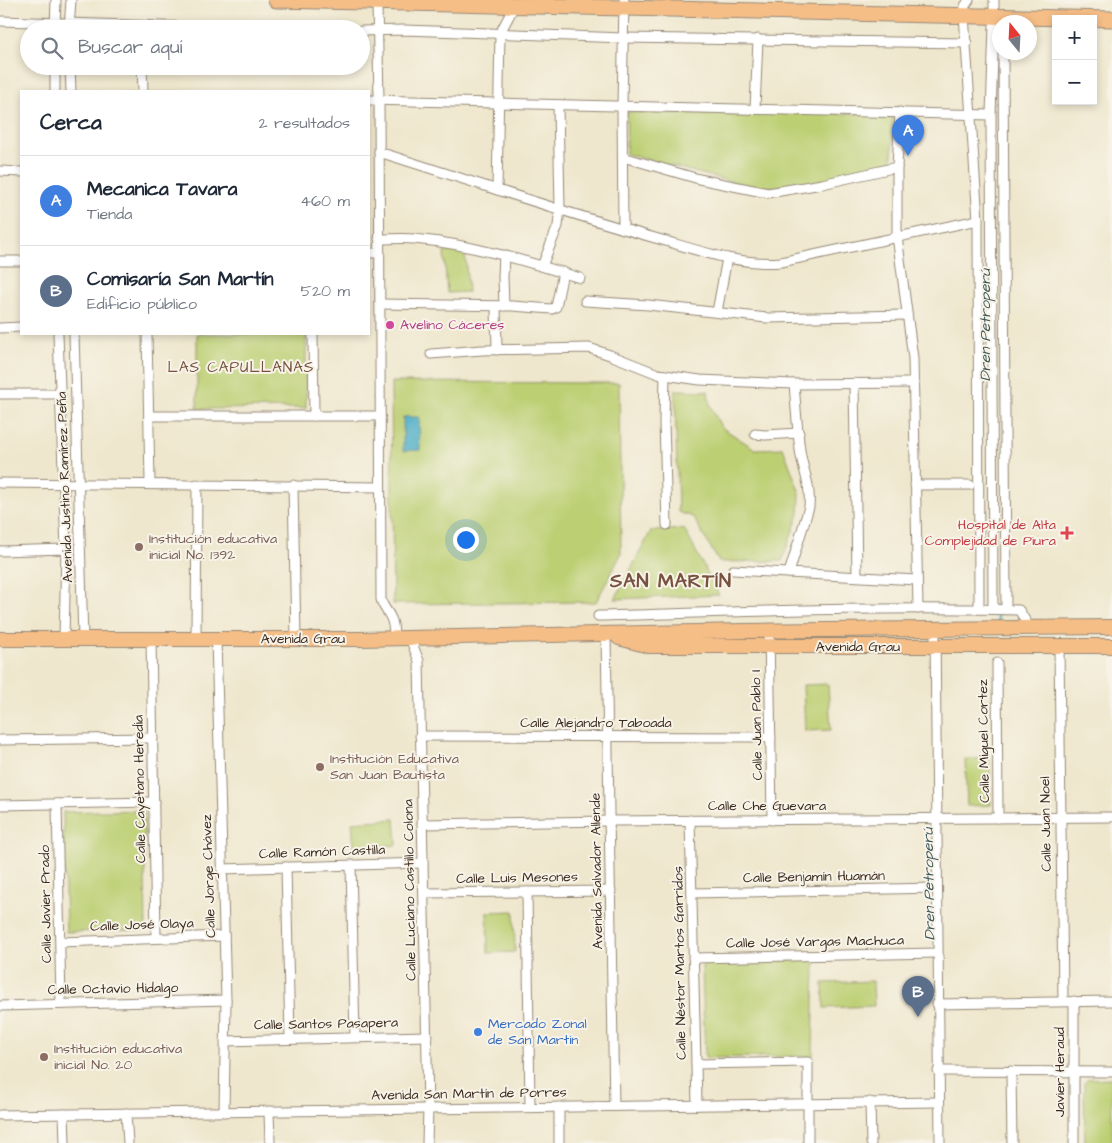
<!DOCTYPE html>
<html lang="es">
<meta charset="utf-8">
<style>
:root{--surface:#fff;--page:#f6f6f7;--text:#1f2937;--muted:#747a83;--line:#e0e1e3;--accent:#7c3aed}
body{margin:0;font-family:"Architects Daughter",sans-serif;background:var(--page);color:var(--text)}
.controls{position:absolute;right:15px;top:15px;display:grid;overflow:hidden;border-radius:0px;box-shadow:0 2px 8px #0003}
.controls button{width:45px;height:45px;display:grid;place-items:center;padding:0;border:0;border-bottom:1px solid var(--line);background:var(--surface);color:var(--text);font:25px sans-serif}
.compass{position:absolute;left:992px;top:15px;width:45px;height:45px;border-radius:50%;background:var(--surface);box-shadow:0 2px 8px #0003;rotate:342deg}
.you{position:absolute;left:465px;top:539px;width:18px;height:18px;margin:-12px;border:4px solid #fff;border-radius:50%;background:#1a73e8;box-shadow:0 0 0 8px #1a73e833}
.badge{display:grid;place-items:center;width:32px;height:32px;border-radius:50%;background:var(--accent);color:#fff;font-size:16px;font-weight:700}
.pin{position:absolute;translate:-50% -41px;filter:drop-shadow(0 1px 2px #0008)}
.pin::after{content:'';position:absolute;top:26px;width:18px;height:15px;background:inherit;clip-path:polygon(0 0,100% 0,50% 100%)}
.list{margin:0;padding:0;list-style:none}
h2{display:flex;justify-content:space-between;align-items:center;height:65px;margin:0;padding:0 20px;font-size:21px}
h2 small{font-size:16px;font-weight:400;color:var(--muted)}
.list li{display:grid;grid-template-columns:32px 1fr auto;gap:15px;align-items:center;box-sizing:border-box;height:90px;padding:0 20px;border-top:1px solid var(--line)}
.list b{display:block;font-size:19px;white-space:nowrap}
.list p{margin:0;font-size:16px;white-space:nowrap;color:var(--muted)}
.list em{font-size:16px;font-style:normal;color:var(--muted)}
.icon{flex:none;width:28px;height:28px;fill:none;stroke:currentColor;stroke-width:2;stroke-linecap:round;stroke-linejoin:round}
.map{position:relative;flex:none;width:1112px;height:1143px;overflow:hidden}
.search{position:absolute;background:var(--surface);box-shadow:0 2px 8px #0003;left:20px;top:20px;width:350px;height:55px;display:flex;align-items:center;gap:12px;box-sizing:border-box;padding:0 18px;border-radius:28px;color:var(--muted);font-size:19px}
.panel{position:absolute;background:var(--surface);box-shadow:0 2px 8px #0003;left:20px;top:90px;width:350px;height:245px;border-radius:0px}
.map>svg:first-child{display:block}
.green{fill:#bccf72;stroke:#7c7c48}
.water{fill:#45aac5;stroke:#406a72}
.lines{fill:none;stroke-linecap:round;stroke-linejoin:round}
.stream{stroke:#45aac5;stroke-width:2.5}
.minor-casing{stroke:#958876;stroke-width:11}
.primary-casing{stroke:#958876;stroke-width:16}
.trunk-casing{stroke:#958876;stroke-width:17}
.minor{stroke:#fff;stroke-width:9}
.primary{stroke:#f6be87;stroke-width:14}
.trunk{stroke:#f6be87;stroke-width:15}
.hotel-dot{fill:#d1479c;stroke:#f7f3e8;stroke-width:2}
.health-dot{fill:#e0444e;stroke:#f7f3e8;stroke-width:2}
.education-dot{fill:#8d6e63;stroke:#f7f3e8;stroke-width:2}
.shop-dot{fill:#3f7fe0;stroke:#f7f3e8;stroke-width:2}
.labels{text-anchor:middle;dominant-baseline:central;stroke-width:4;stroke-linejoin:round;paint-order:stroke}
.hotel-label{font-size:14px;fill:#b23c85;stroke:#f7f3e8;text-anchor:start}
.street-label{font-size:14px;fill:#3b2a1e;stroke:#f7f3e8}
.health-label{font-size:14px;fill:#be3a42;stroke:#f7f3e8;text-anchor:end}
.education-label{font-size:14px;fill:#785e54;stroke:#f7f3e8;text-anchor:start}
.shop-label{font-size:14px;fill:#366cbe;stroke:#f7f3e8;text-anchor:start}
.water-label{font-size:15px;font-style:italic;fill:#3e5758;stroke:#f7f3e8}
.neighbourhood-label{font-size:15px;letter-spacing:1px;fill:#78523f;stroke:#f7f3e8}
.district-label{font-size:19px;font-weight:bold;letter-spacing:1px;fill:#78523f;stroke:#f7f3e8}
</style>
<div class="map">
<svg width="1112" height="1143" viewBox="0 0 1112 1143">
<rect width="100%" height="100%" fill="#f7f3e8"/>
<filter id="ink" filterUnits="userSpaceOnUse"><feTurbulence type="fractalNoise" baseFrequency=".02" numOctaves="2"/><feDisplacementMap in="SourceGraphic" scale="10" xChannelSelector="R" yChannelSelector="G"/><feConvolveMatrix kernelMatrix="1 2 1 2 8 2 1 2 1" color-interpolation-filters="sRGB"/></filter>
<filter id="wash" filterUnits="userSpaceOnUse"><feTurbulence type="fractalNoise" baseFrequency=".0096" numOctaves="4" result="noise"/><feDisplacementMap in="SourceGraphic" scale="20" xChannelSelector="R" yChannelSelector="G"/><feGaussianBlur stdDeviation="1.12" result="paint"/><feColorMatrix in="noise" values="0 0 0 0 0 0 0 0 0 0 0 0 0 0 0 0 0 1.4 0 .05"/><feComposite in="paint" operator="in"/></filter>
<g filter="url(#wash)">
<rect width="100%" height="100%" fill="#efe7cd"/>
<g class="green">
<path d="M627 112 893 114 892 161 814 184 755 188 626 154Z"/>
<path d="M465 251 468 292 447 293 444 252Z"/>
<path d="M197 334H306V408L197 409Z"/>
<path d="M391 382 619 383 621 554 596 602 393 604Z"/>
<path d="M675 390 708 391 710 405 721 427 755 449 783 448 800 493 799 514 782 561 719 562 693 517 678 512Z"/>
<path d="M684 529 719 595 615 599 651 531Z"/>
<path d="M828 684 831 730 805 731 803 685Z"/>
<path d="M990 758 991 805 967 806 965 759Z"/>
<path d="M144 810 146 930 66 932 63 812Z"/>
<path d="M395 819 397 845 354 848 352 822Z"/>
<path d="M514 911 515 952 488 953 487 912Z"/>
<path d="M815 960 813 1056 705 1058 702 966 706 962Z"/>
<path d="M873 981 874 1006 824 1008 823 983Z"/>
<path d="M1112 1078V1143H1085L1084 1083 1088 1079Z"/>
</g>
<path class="water" d="M403 417H419L420 450 403 451Z"/>
<g class="lines">
<path class="stream" d="M997 613 998 623"/>
</g>
</g>
<g filter="url(#ink)">
<g class="lines">
<g class="minor-casing">
<g id="minor">
<path d="M969 0 965 6 964 15 978 220 979 609"/>
<path d="M377 3 379 100 381 599C382 607 390 613 392 621 394 627 394 633 394 638"/>
<path d="M994 8V0"/>
<path d="M0 21 258 29"/>
<path d="M55 29 56 0"/>
<path d="M69 29 71 0"/>
<path d="M361 31 405 30 624 38 967 43"/>
<path d="M1003 52 1006 609"/>
<path d="M55 66V91"/>
<path d="M70 66 71 91"/>
<path d="M142 66 143 91"/>
<path d="M369 100 991 115"/>
<path d="M755 109 758 39"/>
<path d="M900 112 897 167V236L913 358 918 609"/>
<path d="M379 152C471 181 562 212 655 238 695 249 738 266 781 262L978 220"/>
<path d="M623 157 699 179 768 193 822 184 897 167"/>
<path d="M0 171 21 172"/>
<path d="M497 190 500 33 516 3"/>
<path d="M623 229 622 107 624 0"/>
<path d="M379 239C391 239 403 238 414 239 471 244 526 261 580 278"/>
<path d="M369 253H380"/>
<path d="M0 261H21"/>
<path d="M542 266 558 226 560 209 558 105"/>
<path d="M585 301 648 305 767 318 907 315"/>
<path d="M380 304 512 306 552 309 556 307 563 272"/>
<path d="M496 306 497 350"/>
<path d="M504 306 503 277 504 255"/>
<path d="M717 312 727 258"/>
<path d="M0 328 21 327"/>
<path d="M58 334 66 549 64 638"/>
<path d="M74 334 83 639"/>
<path d="M147 334 150 483"/>
<path d="M313 334 314 416"/>
<path d="M431 354 482 350 589 348 610 355 658 374 700 380 794 384 914 383"/>
<path d="M665 375 664 421 667 525"/>
<path d="M854 383 857 576"/>
<path d="M0 394H59"/>
<path d="M149 416H380"/>
<path d="M755 434 765 435 799 433"/>
<path d="M0 483 380 487"/>
<path d="M293 485 296 639"/>
<path d="M915 485H970"/>
<path d="M0 551 66 549"/>
<path d="M733 570 917 580"/>
<path d="M789 573 809 507C811 483 803 472 800 450 797 428 796 406 794 384"/>
<path d="M993 609 991 115 994 25"/>
<path d="M598 616C738 612 879 606 1019 610L1030 628"/>
<path d="M935 629 940 1143"/>
<path d="M769 630 772 820"/>
<path d="M606 635 614 1106"/>
<path d="M410 638 419 661 428 1109 427 1143"/>
<path d="M151 639 156 938"/>
<path d="M196 639 197 484"/>
<path d="M216 639 226 1000 224 1112"/>
<path d="M1059 646 1063 1001"/>
<path d="M997 663 998 818"/>
<path d="M420 736 771 737"/>
<path d="M0 740 153 738"/>
<path d="M57 804 61 1004"/>
<path d="M0 805 154 802"/>
<path d="M690 820 697 1105"/>
<path d="M422 824 610 821 1112 817"/>
<path d="M351 865 355 1037"/>
<path d="M286 867 290 1039"/>
<path d="M222 869 423 863"/>
<path d="M527 892 530 1107"/>
<path d="M424 893 611 891"/>
<path d="M692 893 937 888"/>
<path d="M61 942 224 936"/>
<path d="M693 958 937 953"/>
<path d="M1074 1001V1143"/>
<path d="M937 1004 1112 1001"/>
<path d="M0 1006 226 1000"/>
<path d="M225 1041 427 1036"/>
<path d="M696 1064 808 1062V1143"/>
<path d="M938 1071 1112 1072"/>
<path d="M1011 1071 1012 1143"/>
<path d="M870 1102 871 1143"/>
<path d="M559 1107V1143"/>
<path d="M269 1111 270 1143"/>
<path d="M126 1113 128 1143"/>
<path d="M64 1114 65 1143"/>
<path d="M0 1115 939 1102"/>
</g>
</g>
<g class="primary-casing">
<g id="primary">
<path d="M619 638 649 646H1112"/>
<path d="M0 639H360L744 631 1112 627"/>
</g>
</g>
<g class="trunk-casing">
<path id="trunk" d="M276 0 1112 19"/>
</g>
<use href="#minor" class="minor"/>
<use href="#primary" class="primary"/>
<use href="#trunk" class="trunk"/>
</g>
</g>
<circle class="hotel-dot" cx="390" cy="325" r="5"/>
<path class="health-dot" d="M1064.5 525.5h5v5h5v5h-5v5h-5v-5h-5v-5h5z"/>
<g class="education-dot">
<circle cx="139" cy="547" r="5"/>
<circle cx="320" cy="767" r="5"/>
<circle cx="44" cy="1057" r="5"/>
</g>
<circle class="shop-dot" cx="478" cy="1032" r="5"/>
<g class="labels">
<g class="hotel-label">
<text x="400" y="325">Avelino Cáceres</text>
</g>
<g class="street-label">
<text transform="translate(65 487) rotate(-92)">Avenida Justino Ramírez Peña</text>
<text x="303" y="639">Avenida Grau</text>
<text x="858" y="647">Avenida Grau</text>
<text x="596" y="723">Calle Alejandro Taboada</text>
<text transform="translate(757 725) rotate(-91)">Calle Juan Pablo I</text>
<text transform="translate(984 741) rotate(-91)">Calle Miguel Cortez</text>
<text transform="translate(140 789) rotate(-91)">Calle Cayetano Heredia</text>
<text x="767" y="806">Calle Che Guevara</text>
<text transform="translate(1046 824) rotate(-91)">Calle Juan Noel</text>
<text transform="translate(322 852) rotate(-2)">Calle Ramón Castilla</text>
<text transform="translate(597 871) rotate(-91)">Avenida Salvador Allende</text>
<text transform="translate(209 876) rotate(-92)">Calle Jorge Chávez</text>
<text transform="translate(814 877) rotate(-1)">Calle Benjamín Huamán</text>
<text transform="translate(517 878) rotate(-1)">Calle Luis Mesones</text>
<text transform="translate(410 890) rotate(-91)">Calle Luciano Castillo Colona</text>
<text transform="translate(46 904) rotate(-91)">Calle Javier Prado</text>
<text transform="translate(142 925) rotate(-2)">Calle José Olaya</text>
<text transform="translate(815 942) rotate(-1)">Calle José Vargas Machuca</text>
<text transform="translate(680 963) rotate(-91)">Calle Néstor Martos Garridos</text>
<text transform="translate(113 989) rotate(-1)">Calle Octavio Hidalgo</text>
<text transform="translate(326 1024) rotate(-1)">Calle Santos Pasapera</text>
<text transform="translate(1060 1072) rotate(-90)">Javier Heraud</text>
<text transform="translate(469 1094) rotate(-1)">Avenida San Martín de Porres</text>
</g>
<g class="health-label">
<text x="1056" y="525">Hospital de Alta<tspan x="1056" dy="16">Complejidad de Piura</tspan></text>
</g>
<g class="education-label">
<text x="149" y="539">Institución educativa<tspan x="149" dy="16">inicial No. 1392</tspan></text>
<text x="330" y="759">Institución Educativa<tspan x="330" dy="16">San Juan Bautista</tspan></text>
<text x="54" y="1049">Institución educativa<tspan x="54" dy="16">inicial No. 20</tspan></text>
</g>
<g class="shop-label">
<text x="488" y="1024">Mercado Zonal<tspan x="488" dy="16">de San Martín</tspan></text>
</g>
<g class="water-label">
<text transform="translate(985 325) rotate(-90)">Dren Petroperú</text>
<text transform="translate(929 884) rotate(-91)">Dren Petroperú</text>
</g>
<g class="neighbourhood-label">
<text x="241" y="367">LAS CAPULLANAS</text>
</g>
<g class="district-label">
<text x="671" y="581">SAN MARTÍN</text>
</g>
</g>
</svg>
<div class="controls">
<button>+</button>
<button>−</button>
</div>
<svg class="compass" viewBox="-18 -18 36 36"><path d="M0-13l5 13h-10z" fill="#e53935"/><path d="M0 13l5-13h-10z" fill="#747a83"/></svg>
<div class="you"></div>
<div class="pin badge" style="left:908px;top:156px;background:#3f7fe0">A</div>
<div class="pin badge" style="left:918px;top:1017px;background:#5c6f8a">B</div>
<div class="search"><svg class="icon" aria-label="search" viewBox="0 0 24 24"><circle cx="10" cy="10" r="6"/><path d="M15 15l6 6"/></svg>Buscar aquí</div>
<section class="panel">
<h2>Cerca<small>2 resultados</small></h2>
<ul class="list">
<li><span class="badge" style="background:#3f7fe0">A</span><div><b>Mecanica Tavara</b><p>Tienda</p></div><em>460 m</em></li>
<li><span class="badge" style="background:#5c6f8a">B</span><div><b>Comisaría San Martín</b><p>Edificio público</p></div><em>520 m</em></li>
</ul>
</section>
</div>
